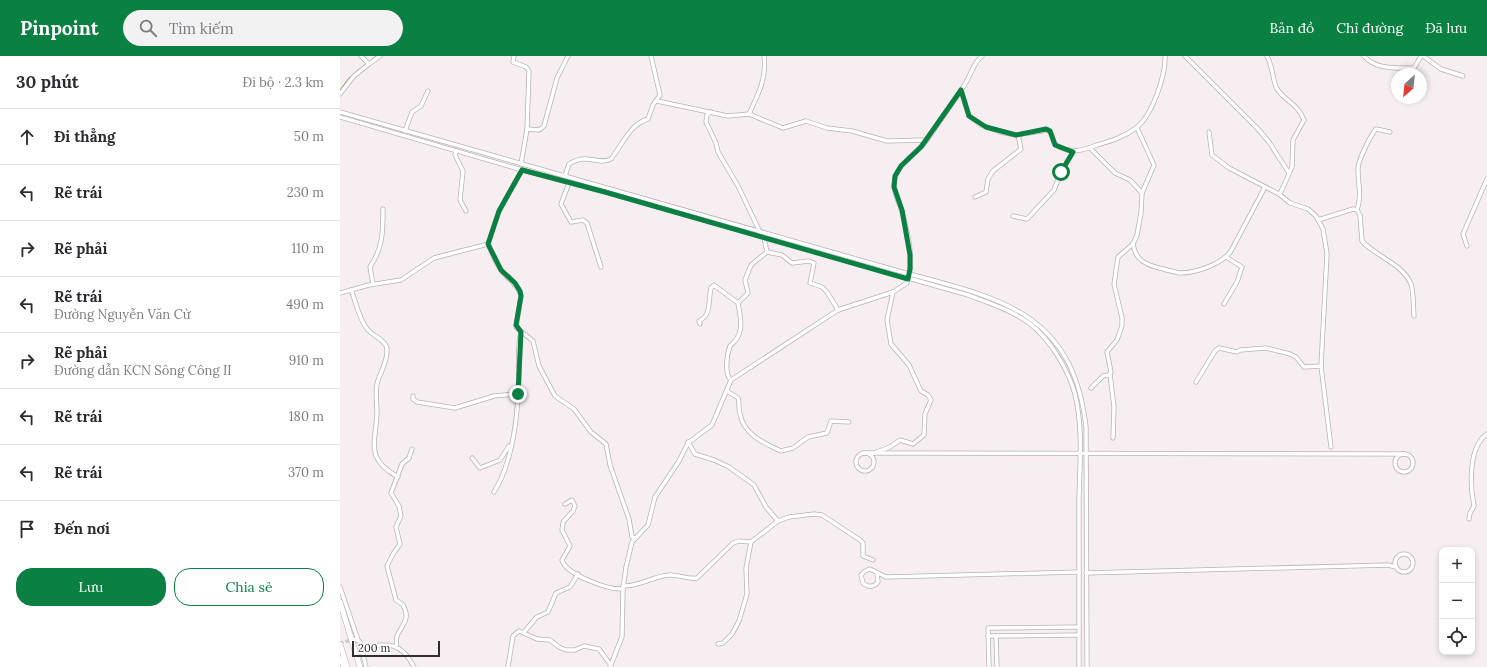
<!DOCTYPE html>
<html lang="vi">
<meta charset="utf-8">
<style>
:root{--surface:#fff;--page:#f2f2f3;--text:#2b2b33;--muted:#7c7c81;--line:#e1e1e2;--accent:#0b8043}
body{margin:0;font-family:Lora,serif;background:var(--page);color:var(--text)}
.controls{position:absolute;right:12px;bottom:12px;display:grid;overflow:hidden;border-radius:8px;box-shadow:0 2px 6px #0003}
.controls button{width:36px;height:36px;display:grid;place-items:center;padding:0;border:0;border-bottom:1px solid var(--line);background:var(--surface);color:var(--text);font:20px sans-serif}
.compass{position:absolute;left:1051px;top:12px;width:36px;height:36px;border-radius:50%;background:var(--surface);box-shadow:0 2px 6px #0003;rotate:207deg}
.scale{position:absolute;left:12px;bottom:10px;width:88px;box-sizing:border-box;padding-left:4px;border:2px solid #322e30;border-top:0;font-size:11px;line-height:14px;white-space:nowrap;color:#322e30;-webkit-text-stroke:3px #fff;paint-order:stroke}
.stop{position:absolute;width:12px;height:12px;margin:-9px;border:3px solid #0b8043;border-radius:50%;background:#fff}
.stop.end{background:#0b8043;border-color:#fff;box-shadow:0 1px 4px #0008}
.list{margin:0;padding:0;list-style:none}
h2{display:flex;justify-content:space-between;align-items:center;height:52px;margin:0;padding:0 16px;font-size:17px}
h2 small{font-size:13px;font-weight:400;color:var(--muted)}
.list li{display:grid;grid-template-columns:26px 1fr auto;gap:12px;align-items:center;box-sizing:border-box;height:56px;padding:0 16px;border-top:1px solid var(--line)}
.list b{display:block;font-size:15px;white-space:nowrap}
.list p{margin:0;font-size:13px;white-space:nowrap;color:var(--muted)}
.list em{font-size:13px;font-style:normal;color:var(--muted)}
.actions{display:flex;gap:8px;padding:12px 16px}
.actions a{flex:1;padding:9px 0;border:1px solid var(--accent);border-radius:16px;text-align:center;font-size:14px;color:var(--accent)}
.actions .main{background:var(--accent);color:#fff}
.icon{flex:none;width:22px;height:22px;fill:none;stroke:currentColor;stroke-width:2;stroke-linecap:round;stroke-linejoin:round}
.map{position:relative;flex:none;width:1147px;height:611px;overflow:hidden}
header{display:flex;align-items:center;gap:24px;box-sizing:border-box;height:56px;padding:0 20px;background:var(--accent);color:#fff}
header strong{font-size:19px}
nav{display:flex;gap:22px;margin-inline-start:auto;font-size:14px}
.search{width:280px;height:36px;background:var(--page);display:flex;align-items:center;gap:10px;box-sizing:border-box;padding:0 14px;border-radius:22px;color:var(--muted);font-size:15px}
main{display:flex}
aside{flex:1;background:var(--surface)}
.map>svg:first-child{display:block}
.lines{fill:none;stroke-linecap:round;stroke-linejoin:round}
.stream{stroke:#7cac6e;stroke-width:1}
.minor-tunnel{stroke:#d0c8ca;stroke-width:3.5;stroke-dasharray:3.5 2;stroke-linecap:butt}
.minor-casing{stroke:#bab1b5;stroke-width:5}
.highway-casing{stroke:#bab1b5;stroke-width:6}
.minor{stroke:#fff;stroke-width:3.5}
.highway{stroke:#fff;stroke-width:5}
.route{stroke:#0b8043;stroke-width:5}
</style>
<header>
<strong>Pinpoint</strong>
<div class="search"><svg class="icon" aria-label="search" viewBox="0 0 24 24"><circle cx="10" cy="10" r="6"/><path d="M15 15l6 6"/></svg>Tìm kiếm</div>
<nav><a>Bản đồ</a><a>Chỉ đường</a><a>Đã lưu</a></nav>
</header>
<main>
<aside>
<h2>30 phút<small>Đi bộ · 2.3 km</small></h2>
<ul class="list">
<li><svg class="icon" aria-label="ahead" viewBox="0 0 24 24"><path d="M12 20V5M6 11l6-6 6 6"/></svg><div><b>Đi thẳng</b></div><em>50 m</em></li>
<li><svg class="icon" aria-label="left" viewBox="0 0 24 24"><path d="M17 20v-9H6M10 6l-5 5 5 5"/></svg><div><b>Rẽ trái</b></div><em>230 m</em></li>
<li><svg class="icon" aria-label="right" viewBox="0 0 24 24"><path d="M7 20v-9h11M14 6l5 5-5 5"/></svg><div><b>Rẽ phải</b></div><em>110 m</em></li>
<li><svg class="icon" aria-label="left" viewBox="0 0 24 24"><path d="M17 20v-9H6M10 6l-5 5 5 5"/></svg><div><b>Rẽ trái</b><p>Đường Nguyễn Văn Cừ</p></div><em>490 m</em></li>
<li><svg class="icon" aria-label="right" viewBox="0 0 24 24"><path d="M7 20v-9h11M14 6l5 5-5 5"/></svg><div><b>Rẽ phải</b><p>Đường dẫn KCN Sông Công II</p></div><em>910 m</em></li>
<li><svg class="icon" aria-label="left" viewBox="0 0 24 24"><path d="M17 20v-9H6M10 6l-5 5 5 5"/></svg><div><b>Rẽ trái</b></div><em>180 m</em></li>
<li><svg class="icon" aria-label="left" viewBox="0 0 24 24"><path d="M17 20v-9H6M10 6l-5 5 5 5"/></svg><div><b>Rẽ trái</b></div><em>370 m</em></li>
<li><svg class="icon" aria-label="arrive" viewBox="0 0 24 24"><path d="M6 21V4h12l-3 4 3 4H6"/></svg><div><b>Đến nơi</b></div></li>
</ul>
<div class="actions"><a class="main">Lưu</a><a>Chia sẻ</a></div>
</aside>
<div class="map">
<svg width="1147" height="611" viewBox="0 0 1147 611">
<rect width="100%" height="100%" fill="#f7eef1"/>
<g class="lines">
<g class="stream">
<path d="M29 6 36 0"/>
<path d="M0 34 9 22 26 8"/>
</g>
<path class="minor-tunnel" d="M0 587 12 584"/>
<g class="minor-casing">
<g id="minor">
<path d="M174 0 173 6 186 11 189 15 187 73 181 108"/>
<path d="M845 0 917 72 929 86 949 117"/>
<path d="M927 0C933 11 933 26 937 33 945 45 958 48 964 64L953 84 952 111 940 138"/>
<path d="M1024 0C1036 14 1057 12 1074 12L1081 0"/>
<path d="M1083 0 1101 13 1123 20"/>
<path d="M29 8 40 0"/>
<path d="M621 34 629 60 641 69 660 76 676 79 708 74C715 78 711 88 719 91 733 98 743 94 757 89 771 85 784 81 796 72 812 60 826 19 825 0"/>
<path d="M0 38 14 20 29 8 21 0"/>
<path d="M317 45 388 60 409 58 443 72 466 65 487 72 512 75 547 85 586 84"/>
<path d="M0 56 569 218C664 243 733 258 746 371L747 611"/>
<path d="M371 56 367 59 366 66 376 87 378 96 398 130 420 176"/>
<path d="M409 58C418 39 427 22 424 0"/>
<path d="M0 61 182 114 265 136 628 239C649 247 671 254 689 267 710 283 728 313 735 338 743 371 740 407 739 441 739 498 739 554 739 611"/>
<path d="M187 73 199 74 204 70 217 22 228 0"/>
<path d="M65 75 72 56 81 50 88 35"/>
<path d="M869 76 872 99 889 112 939 138 950 147 968 153 976 160 983 173 987 198 981 310 991 391"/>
<path d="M1050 76 1036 73C1030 80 1018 105 1018 113 1018 128 1022 140 1017 154L1020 159 1022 185C1035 200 1063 208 1071 228 1074 238 1073 250 1074 260"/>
<path d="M750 92 775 117 790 124 802 137"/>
<path d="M116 95 115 99 123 115 120 144 126 155"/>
<path d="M182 114 159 155 148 188C152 197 155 206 161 214 168 224 178 228 181 240L176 271 193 285 199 310 215 340 234 353 251 376 266 388 270 409 289 463 292 481 295 482"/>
<path d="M225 120 229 108C248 96 257 110 271 103 283 88 289 69 308 63L313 49 320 39 311 0"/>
<path d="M229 127 221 148 231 166 243 164 247 167 261 211"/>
<path d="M635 141 646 136 648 123 653 115 681 93 678 79"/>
<path d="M673 160 687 163 714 134 721 116 733 96"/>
<path d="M978 164 1013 153 1017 154"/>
<path d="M793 188C794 193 795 198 799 202 804 208 812 210 819 212 825 213 833 216 840 217 856 217 882 208 891 195L925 131"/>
<path d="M1127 190 1123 178 1147 123"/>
<path d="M427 196 442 199 452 207 469 205 474 207 470 227 482 231 487 236 498 254"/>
<path d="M33 228 30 211C43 192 43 175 43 153"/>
<path d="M11 234C16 246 19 264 28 274 33 280 46 284 47 293 48 306 40 316 37 328 35 337 37 347 37 356 36 387 24 402 58 421"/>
<path d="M0 237 29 229 61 224 94 202 148 188"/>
<path d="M884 248 897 226 902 211 886 201"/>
<path d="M360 268 359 265C372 259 368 244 371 232L374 229 398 247"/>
<path d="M770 318 774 351 773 382"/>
<path d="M391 324C384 318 387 298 390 290 405 278 401 264 398 247L408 237 405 224 411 209 427 196 424 182"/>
<path d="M856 326 875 295 879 292 897 296 900 294 926 292 950 298 956 301 964 311 981 310"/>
<path d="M751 332 763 320 769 319 771 316 767 296 777 284 782 270V262L774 228 778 201 793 188 797 179 801 157 802 137 814 109 797 72"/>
<path d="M387 335 398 342C400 347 398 352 400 358 404 379 424 387 441 395L453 392 468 381 487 377 491 365 509 366"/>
<path d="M73 340V343L77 346 115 352 154 340 177 338"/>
<path d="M348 386 355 398 374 404 389 411 414 429 426 451 438 465"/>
<path d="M523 397 1065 398"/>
<path d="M534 397 550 391 560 384 573 388 584 379 585 358 591 344 588 339 581 335 569 309 551 288 547 264 553 236"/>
<circle cx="525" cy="406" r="9"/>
<circle cx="1064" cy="407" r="9"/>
<path d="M132 402 140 412 160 404 169 390"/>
<path d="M154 436C173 406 178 357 179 322 179 308 177 290 181 276"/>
<path d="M1129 463 1130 457 1134 450C1130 430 1128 391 1147 378"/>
<path d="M224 465 233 455 235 450 232 444 225 448"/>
<path d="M223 467 222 474 230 490 222 504C226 519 269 534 283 533"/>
<circle cx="1064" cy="507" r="9"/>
<path d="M537 517 538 526C534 531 528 532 523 527L521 519 525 515 530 513 546 521 739 516"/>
<path d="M746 517 1048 509 1056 511"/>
<path d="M283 530C300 531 313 520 329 519 339 518 347 524 357 522L393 487 399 485 411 486 438 465 449 461 474 458 482 459 520 484 523 487V500L533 504"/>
<path d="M0 531 18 584"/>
<path d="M184 576 197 561 208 556 216 537 230 531 238 518"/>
<path d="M648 580 739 579"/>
<path d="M656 580 657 611"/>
<path d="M15 583 20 586 26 611"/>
<path d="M378 588 383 587 392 578 399 565 407 538 406 512 411 486"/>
<path d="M56 590C57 587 56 583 57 580 62 568 71 564 63 549L56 544 47 510 53 498 60 488 56 471 61 460 59 450 51 437 62 408 69 402 72 393"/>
<path d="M21 592C47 587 61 585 74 611"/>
<path d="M0 602 3 611"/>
<path d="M168 611 173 580 179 575 197 583 210 584 219 591 226 594H235L244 590 259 593 270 608"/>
<path d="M270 611 282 581 283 533 286 511 292 486 308 469 315 441 339 405 348 387 372 369 391 324 498 254 553 236 567 227C575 206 568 177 562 156 560 147 554 139 554 129 554 109 576 98 587 84 600 65 613 47 625 28 631 19 633 7 642 0"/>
<path d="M649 611 648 572 739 571"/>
</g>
</g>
<g class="highway-casing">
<g id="highway">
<path d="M0 546 20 611"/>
<path d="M0 588 7 611"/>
</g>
</g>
<use href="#minor" class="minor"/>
<use href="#highway" class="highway"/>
</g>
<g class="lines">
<path class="route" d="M178 338 181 276 176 269 181 240 180 235 175 227 161 214 148 188 159 155 182 114 265 136 568 223 570 213V199L562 154 554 131 555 120 561 110 581 91 621 34 629 60 646 71 676 79 706 73 710 75 715 89 733 96 721 116"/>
</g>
</svg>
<div class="controls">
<button>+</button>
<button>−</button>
<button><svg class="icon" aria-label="locate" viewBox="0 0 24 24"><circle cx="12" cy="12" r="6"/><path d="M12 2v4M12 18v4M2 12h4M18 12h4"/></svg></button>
</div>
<svg class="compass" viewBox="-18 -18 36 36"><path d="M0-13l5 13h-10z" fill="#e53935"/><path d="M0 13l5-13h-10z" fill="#7c7c81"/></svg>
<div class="scale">200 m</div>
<div class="stop" style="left:721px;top:116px"></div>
<div class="stop end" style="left:178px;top:338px"></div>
</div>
</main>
